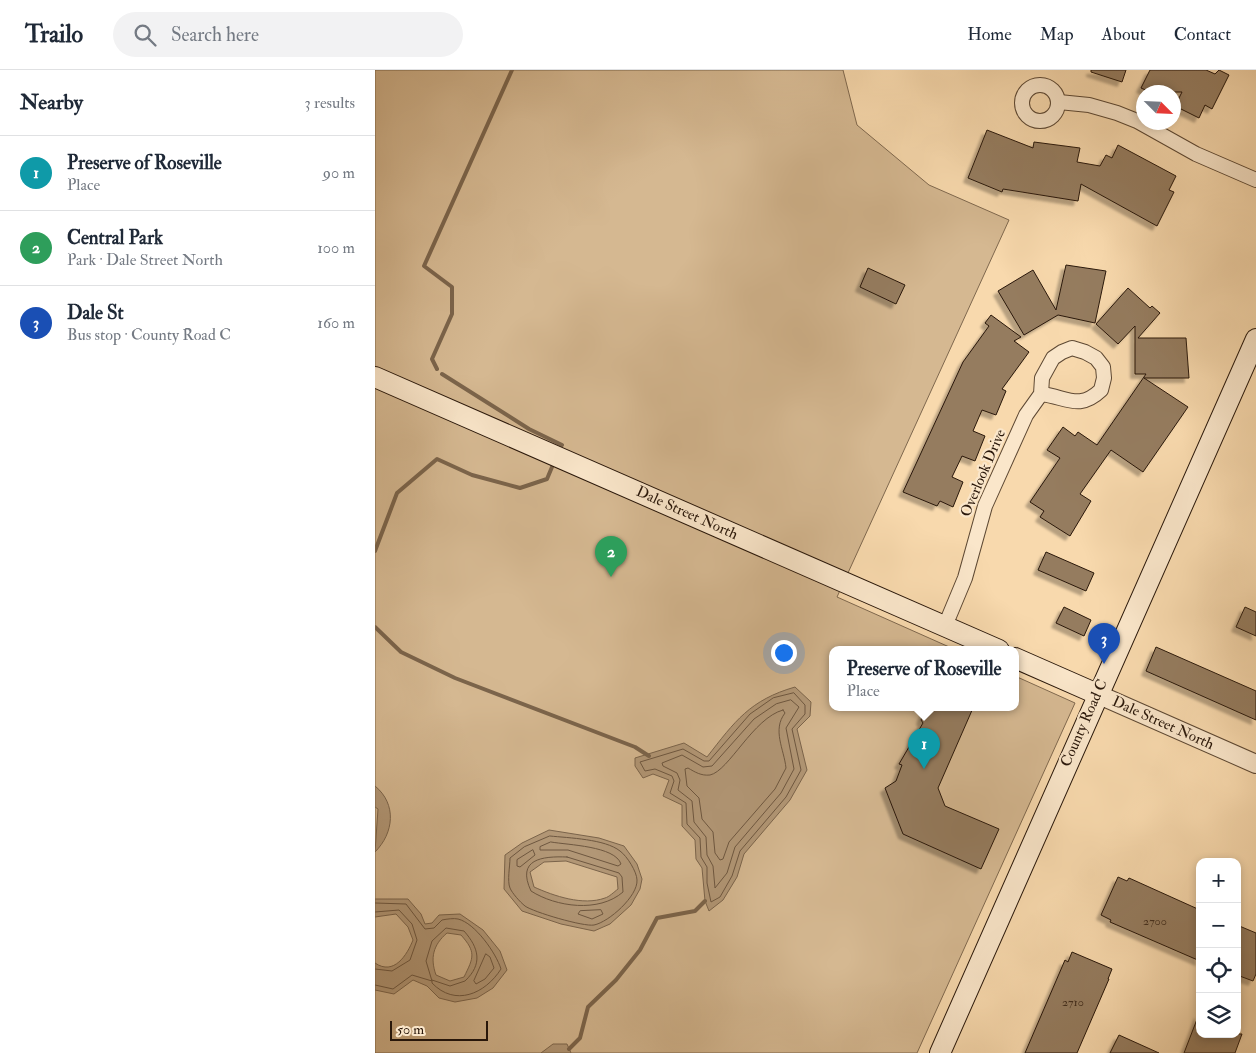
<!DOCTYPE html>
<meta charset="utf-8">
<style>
:root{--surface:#fff;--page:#f2f2f3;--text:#1f2937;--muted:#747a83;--line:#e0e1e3;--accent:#ea580c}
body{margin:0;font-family:"IM FELL Double Pica",serif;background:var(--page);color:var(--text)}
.controls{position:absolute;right:15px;bottom:15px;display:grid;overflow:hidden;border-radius:10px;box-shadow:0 2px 8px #0003}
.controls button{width:45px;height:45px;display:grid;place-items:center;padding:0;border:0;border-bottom:1px solid var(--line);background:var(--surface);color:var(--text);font:25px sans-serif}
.compass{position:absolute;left:761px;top:15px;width:45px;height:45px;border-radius:50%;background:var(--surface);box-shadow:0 2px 8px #0003;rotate:114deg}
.scale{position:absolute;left:15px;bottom:12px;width:98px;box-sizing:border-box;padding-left:5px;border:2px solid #29170a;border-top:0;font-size:14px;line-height:18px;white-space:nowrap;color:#29170a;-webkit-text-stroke:4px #fae6ca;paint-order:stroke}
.you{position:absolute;left:408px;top:582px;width:18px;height:18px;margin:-12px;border:4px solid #fff;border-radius:50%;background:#1a73e8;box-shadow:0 0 0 8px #1a73e833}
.badge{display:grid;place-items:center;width:32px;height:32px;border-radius:50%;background:var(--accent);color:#fff;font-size:16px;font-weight:700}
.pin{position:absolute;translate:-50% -41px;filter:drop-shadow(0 1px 2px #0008)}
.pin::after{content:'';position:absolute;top:26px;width:18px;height:15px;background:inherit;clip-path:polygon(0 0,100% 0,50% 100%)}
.popup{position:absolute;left:454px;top:576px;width:190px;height:65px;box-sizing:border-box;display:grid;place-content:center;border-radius:10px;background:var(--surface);filter:drop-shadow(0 1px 4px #0005);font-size:16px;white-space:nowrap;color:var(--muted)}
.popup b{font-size:19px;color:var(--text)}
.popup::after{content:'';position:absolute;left:50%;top:100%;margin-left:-10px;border:10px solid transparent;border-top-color:var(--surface)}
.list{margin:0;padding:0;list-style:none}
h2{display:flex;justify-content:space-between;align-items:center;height:65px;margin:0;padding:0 20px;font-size:21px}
h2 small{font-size:16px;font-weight:400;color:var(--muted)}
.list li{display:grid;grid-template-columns:32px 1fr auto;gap:15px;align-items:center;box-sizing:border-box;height:75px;padding:0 20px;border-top:1px solid var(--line)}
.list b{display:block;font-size:19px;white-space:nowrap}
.list p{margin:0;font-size:16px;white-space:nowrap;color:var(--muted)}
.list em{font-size:16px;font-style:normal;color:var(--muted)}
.icon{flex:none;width:28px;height:28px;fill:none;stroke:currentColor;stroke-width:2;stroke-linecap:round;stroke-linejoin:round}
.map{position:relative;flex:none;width:881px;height:983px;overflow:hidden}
header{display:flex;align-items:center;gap:30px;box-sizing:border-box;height:70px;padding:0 25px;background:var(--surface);border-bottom:1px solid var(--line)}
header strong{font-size:24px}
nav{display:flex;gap:28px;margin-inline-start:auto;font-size:18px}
.search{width:350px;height:45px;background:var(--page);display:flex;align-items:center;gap:12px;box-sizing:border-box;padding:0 18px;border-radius:28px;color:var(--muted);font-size:19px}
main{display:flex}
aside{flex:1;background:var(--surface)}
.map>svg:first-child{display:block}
.green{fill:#d5b891;stroke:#7f684e}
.water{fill:#b29776;stroke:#7b644b;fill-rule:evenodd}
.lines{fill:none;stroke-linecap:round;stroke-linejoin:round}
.shore{stroke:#6e5740;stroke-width:1}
.stream{stroke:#7b644b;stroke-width:4}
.building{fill:#957c5f;stroke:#29170a;filter:url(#shadow)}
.minor-casing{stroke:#5d4833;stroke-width:16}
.tertiary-casing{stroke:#5d4833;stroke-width:20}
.secondary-casing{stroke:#29170a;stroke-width:22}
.minor{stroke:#fae6ca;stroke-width:14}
.tertiary{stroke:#fae6ca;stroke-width:18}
.secondary{stroke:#fae6ca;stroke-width:20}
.labels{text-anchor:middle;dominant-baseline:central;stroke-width:4.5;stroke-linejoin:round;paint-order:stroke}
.number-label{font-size:12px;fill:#44301f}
.street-label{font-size:15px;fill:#29170a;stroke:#fae6ca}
</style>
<header>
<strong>Trailo</strong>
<div class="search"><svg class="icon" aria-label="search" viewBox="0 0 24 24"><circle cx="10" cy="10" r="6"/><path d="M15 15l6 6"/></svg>Search here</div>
<nav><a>Home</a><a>Map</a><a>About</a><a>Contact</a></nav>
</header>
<main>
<aside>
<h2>Nearby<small>3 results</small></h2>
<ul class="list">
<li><span class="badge" style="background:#0f9aa8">1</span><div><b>Preserve of Roseville</b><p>Place</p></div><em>90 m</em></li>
<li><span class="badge" style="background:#2e9e5b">2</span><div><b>Central Park</b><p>Park · Dale Street North</p></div><em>100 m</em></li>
<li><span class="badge" style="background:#1a4fb4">3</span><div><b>Dale St</b><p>Bus stop · County Road C</p></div><em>160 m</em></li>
</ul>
</aside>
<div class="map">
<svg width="881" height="983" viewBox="0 0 881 983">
<defs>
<filter id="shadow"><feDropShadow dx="-4.5" dy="4.5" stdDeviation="1" flood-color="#0004"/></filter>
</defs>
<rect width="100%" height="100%" fill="#f8d9ad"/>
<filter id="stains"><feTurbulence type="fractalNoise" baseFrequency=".004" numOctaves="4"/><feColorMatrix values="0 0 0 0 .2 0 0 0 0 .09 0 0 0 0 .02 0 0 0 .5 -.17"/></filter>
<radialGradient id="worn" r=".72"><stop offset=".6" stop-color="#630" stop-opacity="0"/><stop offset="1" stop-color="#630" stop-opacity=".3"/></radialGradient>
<path class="green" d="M0 0H468L482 55 554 115 634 150 462 527 581 580H458V638H640V606L700 633 542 983H0Z"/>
<g class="water">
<path d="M420 617 436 632 435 646 422 659 432 700 415 730 369 784 362 807 348 830 334 841 330 831 327 798 321 789 320 770 307 756V735L288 726 294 710 278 704 268 708 260 696V688L309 673 332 687C360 651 375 630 420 617Z"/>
<path d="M0 716C22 734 19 763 0 782L3 739 0 737Z"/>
<path d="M174 760 224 768 249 776 262 794 267 809 265 819 256 835 235 854 219 861 186 854 147 841 129 819 130 785 147 773ZM191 791 242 807 243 819C239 822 234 827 230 828 208 836 179 826 159 817L155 802 169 792Z"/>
<path d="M0 829H33L46 844 50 854 57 853 64 845 85 844 108 860 125 881 132 900 118 918 102 928 80 932 64 928 52 916 38 910 19 924 0 920V893C19 906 32 885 38 870L33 857 21 844 0 847ZM72 863 86 865C101 882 99 887 89 907L75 911 61 905C55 888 58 875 72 863Z"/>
<path d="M178 974H192L196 983H166Z"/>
</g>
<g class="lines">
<g class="shore">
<path d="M419 623 430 635V644L417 659 426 700 411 727 365 781 357 806 345 827 336 832 332 813V797L326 787 325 768 312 754 311 733 295 723 299 711 297 706 280 699 270 701 265 692 308 679 329 691H334L375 644 398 628Z"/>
<path d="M416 630 424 637 411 658 419 699 406 723 360 777 352 803 340 818 338 796 332 785 331 767 319 752 317 731 303 720 305 710 302 703 288 696 287 693 307 685 328 697 337 696 379 649 401 634Z"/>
<path d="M408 640 410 643C397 660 409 679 411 698L400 719 354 772 348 789 345 790 340 783 338 762 327 749 324 728 312 716 310 699 313 698C320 702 326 706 335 705 354 701 378 648 408 640Z"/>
<path d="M175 766C194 768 230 769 245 781 252 786 262 802 262 810 263 826 234 852 219 855 209 857 158 842 150 836 145 832 137 823 135 818 132 811 135 796 135 788L149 777Z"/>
<path d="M176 772C193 775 240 776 246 794L243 796 193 780H165V777Z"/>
<path d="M158 780 160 785 145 797 142 796V790Z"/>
<path d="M192 787 244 803 247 807 248 822C224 843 181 837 156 821 141 789 167 786 192 787Z"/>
<path d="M0 833 31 834 50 859 59 858 67 850C72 849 79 848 83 849 100 853 121 883 126 899 110 924 80 937 57 913V910L75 916 90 911C108 894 104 878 89 861L71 858 57 871 51 891 57 911 37 905 18 919 0 915"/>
<path d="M226 840 228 844 217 849 203 844 205 841Z"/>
<path d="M0 842 24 840 37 854 42 870 35 890 17 901 0 899"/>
<path d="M111 884 115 887 119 898 110 909 101 914 99 911Z"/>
</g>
<g class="stream">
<path d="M62 299 57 289 77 244V217L49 196 137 0"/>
<path d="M67 304 154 359 187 375"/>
<path d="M0 481 22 423 62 389 97 405 145 418 172 409 177 397"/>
<path d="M0 557 26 582 80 608 260 677 274 686"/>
<path d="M194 979 205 968 213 937 241 910 265 880 282 848 320 841 330 831"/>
</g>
</g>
<g class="building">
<path d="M716 0H751L747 12 716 2Z"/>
<path d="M775 0H831L840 4 844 0 854 5 837 39 830 35 824 48 800 36 807 22H775L766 18Z"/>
<path d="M612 60 658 78 659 72 705 78 702 92 725 96 731 85 737 88 743 75 801 106 794 120 799 122 782 156 706 114 703 131 628 119 627 122 593 108Z"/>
<path d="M691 195 731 201 720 253 683 245 649 265 623 221 658 200 681 240Z"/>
<path d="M493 198 530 215 521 234 485 217Z"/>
<path d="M753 218 775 238 777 236 785 243 763 268H811L814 308H769L813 337 768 402 736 380 705 424 716 431 695 466 665 447 669 441 655 432 685 388 672 380 688 357 700 366 703 362 722 375 771 304H760V256L743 274 721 254Z"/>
<path d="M616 245 646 267 639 271 654 282 627 319 631 321 621 345 607 340 598 361 610 366 600 391 587 386 577 407 588 412 578 437 565 431 562 436 528 422 588 292 614 256 610 253Z"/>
<path d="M671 482 719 503 711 521 663 500Z"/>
<path d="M689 537 716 550 709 566 681 553Z"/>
<path d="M870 537 881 542V566L861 557Z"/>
<path d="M781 577 881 621V650L771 601Z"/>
<path d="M551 638H598L563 718 570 736 624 759 606 799 528 764 510 718 521 711 527 695 524 694 548 653 546 650Z"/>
<path d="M743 807 752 811 754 808 825 840V891L735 852 736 850 726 845Z"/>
<path d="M862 855 881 863V904L878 911 862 905Z"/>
<path d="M697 882 737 899 733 909H734L702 983H650L690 890 693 892Z"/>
<path d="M824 944 825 964H867L860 983H809Z"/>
<path d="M744 965 784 983H735Z"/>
</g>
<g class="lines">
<g class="minor-casing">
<g id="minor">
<circle cx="665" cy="33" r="18"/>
<path d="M684 32 714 35 742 43 762 51 821 84 881 110"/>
<path d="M570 556 590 508 610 436 651 345 666 324 667 308 678 288 687 282 697 278 710 282 721 288 728 297 729 308 726 320C704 341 692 327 666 324"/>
</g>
</g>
<g class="tertiary-casing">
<path id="tertiary" d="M722 624 881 694"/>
</g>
<g class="secondary-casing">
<g id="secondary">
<path d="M0 307 624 580"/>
<path d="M640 588 722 624"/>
<path d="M565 983 881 269"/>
</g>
</g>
<use href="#minor" class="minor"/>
<use href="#tertiary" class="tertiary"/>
<use href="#secondary" class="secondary"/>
</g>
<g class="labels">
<g class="number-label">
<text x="780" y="851">2700</text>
<text x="698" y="932">2710</text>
</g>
<g class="street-label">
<text transform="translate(608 403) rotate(-67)">Overlook Drive</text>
<text transform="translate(312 443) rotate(24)">Dale Street North</text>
<text transform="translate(709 653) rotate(-66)">County Road C</text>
<text transform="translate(788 653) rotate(24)">Dale Street North</text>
</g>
</g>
<rect width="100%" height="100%" filter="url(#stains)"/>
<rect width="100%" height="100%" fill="url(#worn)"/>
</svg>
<div class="controls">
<button>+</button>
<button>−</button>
<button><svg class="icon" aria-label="locate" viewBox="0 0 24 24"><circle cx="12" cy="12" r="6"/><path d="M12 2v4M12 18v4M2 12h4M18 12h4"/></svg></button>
<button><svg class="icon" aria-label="layers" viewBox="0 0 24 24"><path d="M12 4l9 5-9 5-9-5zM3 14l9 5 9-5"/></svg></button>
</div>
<svg class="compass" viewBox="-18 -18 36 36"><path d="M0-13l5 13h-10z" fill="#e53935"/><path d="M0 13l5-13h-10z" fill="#747a83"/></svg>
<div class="scale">50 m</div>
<div class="you"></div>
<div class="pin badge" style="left:549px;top:699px;background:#0f9aa8">1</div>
<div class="popup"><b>Preserve of Roseville</b>Place</div>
<div class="pin badge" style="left:236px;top:507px;background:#2e9e5b">2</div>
<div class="pin badge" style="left:729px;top:594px;background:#1a4fb4">3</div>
</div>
</main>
